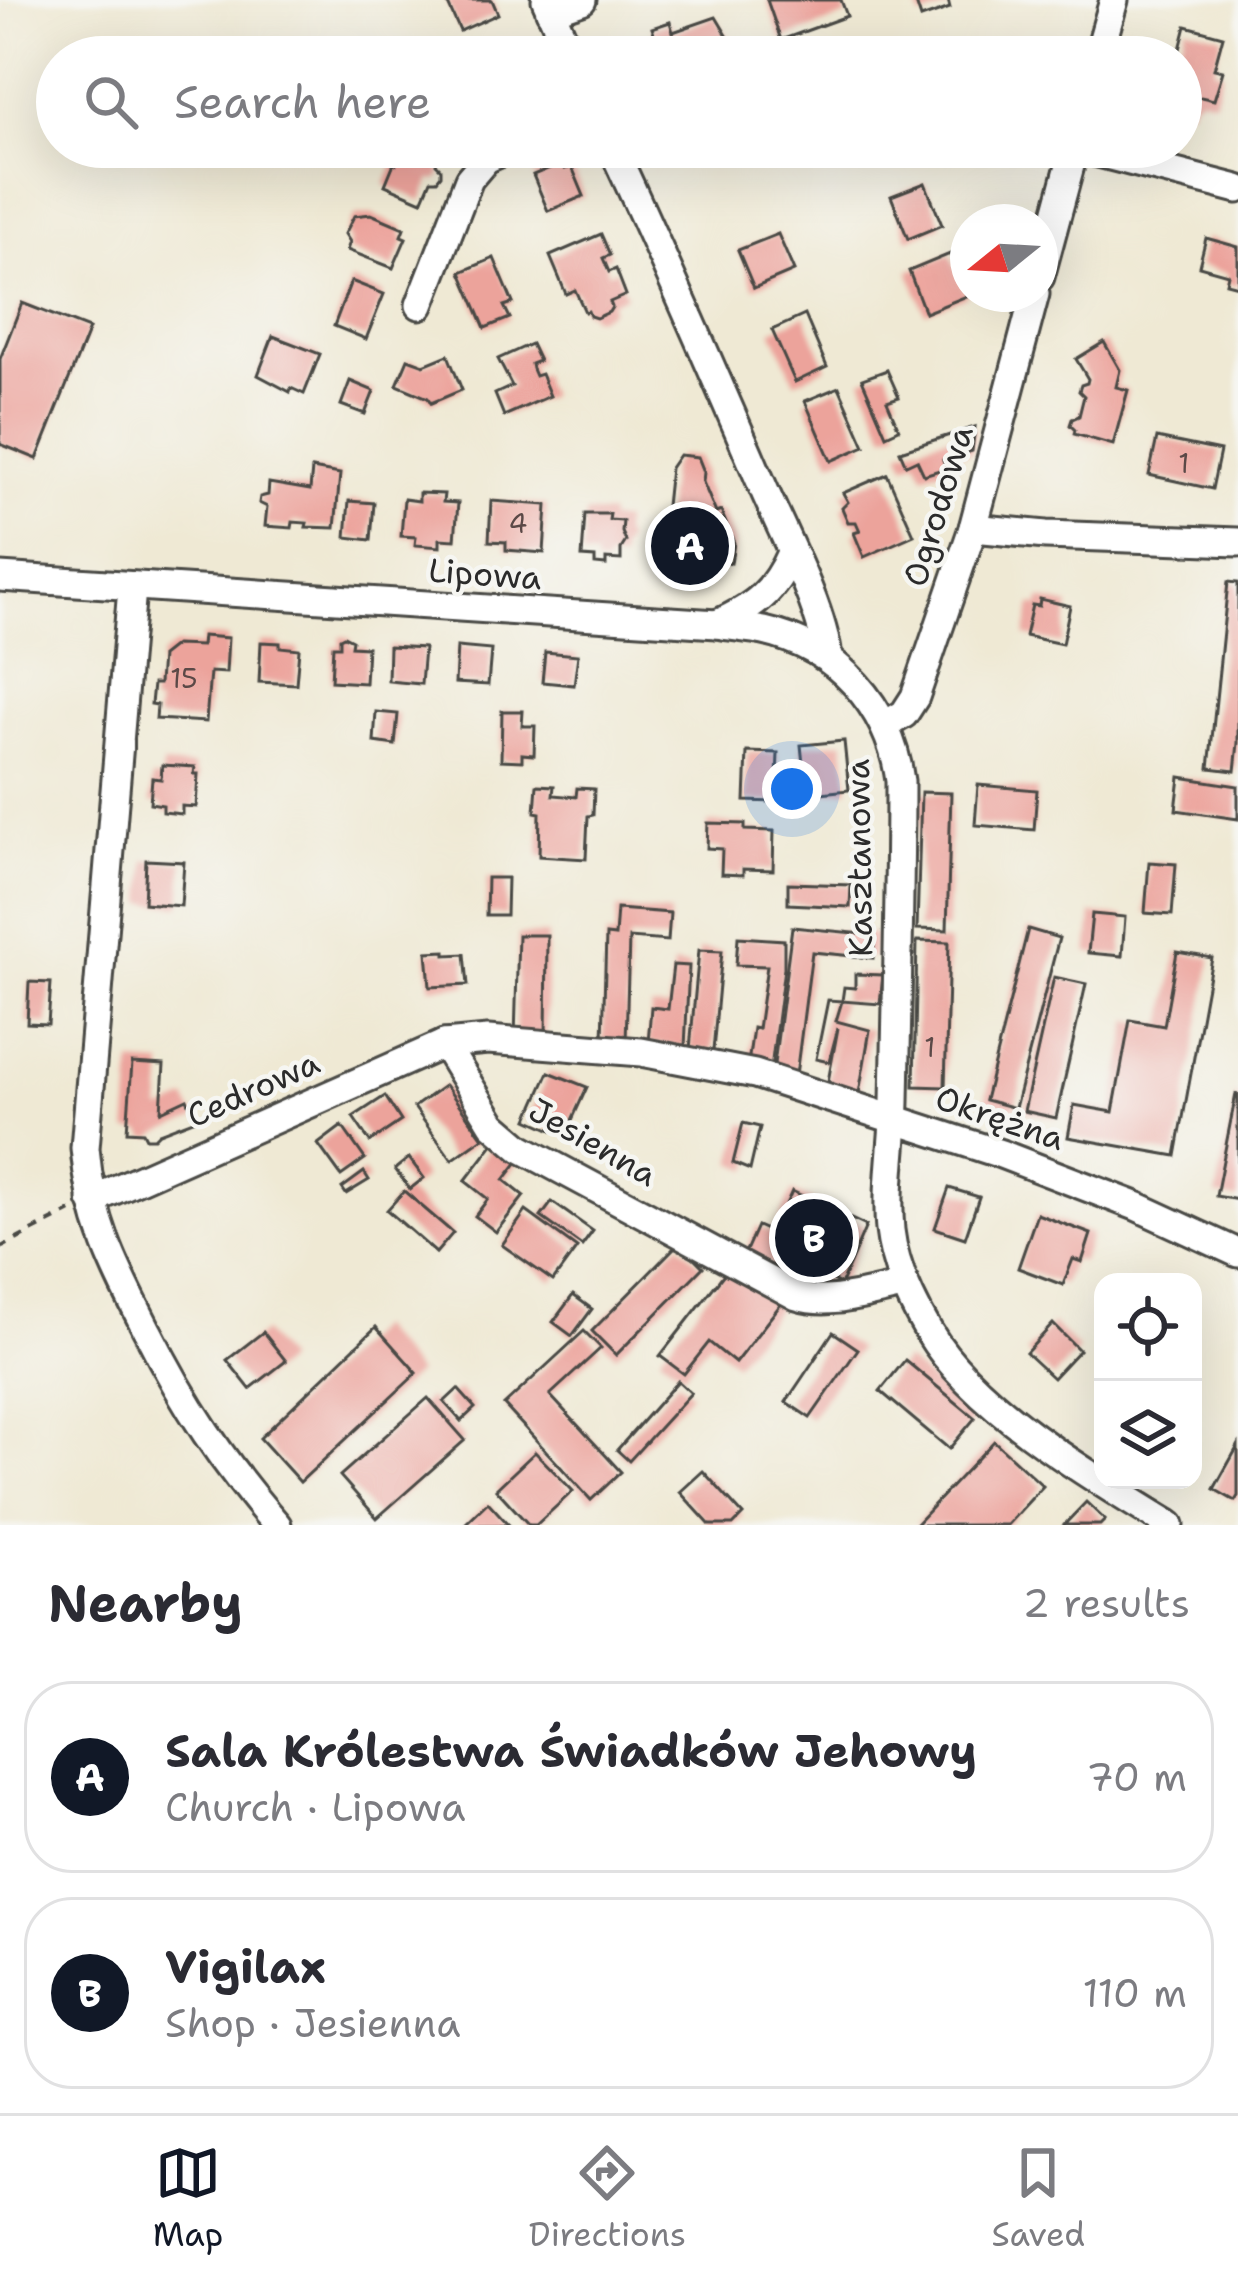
<!DOCTYPE html>
<meta charset="utf-8">
<style>
:root{--surface:#fff;--page:#f7f7f7;--text:#2b2b33;--muted:#7c7c81;--line:#e1e1e2;--accent:#111827}
body{margin:0;font-family:"Shantell Sans",sans-serif;background:var(--page);color:var(--text)}
.controls{position:absolute;right:36px;bottom:36px;display:grid;overflow:hidden;border-radius:24px;box-shadow:0 12px 48px #0002}
.controls button{width:108px;height:108px;display:grid;place-items:center;padding:0;border:0;border-bottom:3px solid var(--line);background:var(--surface);color:var(--text);font:60px sans-serif}
.compass{position:absolute;left:950px;top:204px;width:108px;height:108px;border-radius:50%;background:var(--surface);box-shadow:0 12px 48px #0002;rotate:252deg}
.you{position:absolute;left:792px;top:789px;width:42px;height:42px;margin:-30px;border:9px solid #fff;border-radius:50%;background:#1a73e8;box-shadow:0 0 0 18px #1a73e833}
.badge{display:grid;place-items:center;width:78px;height:78px;border-radius:50%;background:var(--accent);color:#fff;font-size:39px;font-weight:700}
.pin{position:absolute;translate:-50% -50%;border:6px solid #fff;box-shadow:0 3px 12px #0006}
.list{margin:0;padding:0;list-style:none}
h2{display:flex;justify-content:space-between;align-items:center;height:156px;margin:0;padding:0 48px;font-size:51px}
h2 small{font-size:39px;font-weight:400;color:var(--muted)}
.list li{display:grid;grid-template-columns:78px 1fr auto;gap:36px;align-items:center;box-sizing:border-box;height:192px;margin:0 24px 24px;padding:0 24px;border:3px solid var(--line);border-radius:48px}
.list b{display:block;font-size:45px;white-space:nowrap}
.list p{margin:0;font-size:39px;white-space:nowrap;color:var(--muted)}
.list em{font-size:39px;font-style:normal;color:var(--muted)}
.icon{flex:none;width:66px;height:66px;fill:none;stroke:currentColor;stroke-width:2;stroke-linecap:round;stroke-linejoin:round}
.map{position:relative;flex:none;width:1238px;height:1525px;overflow:hidden}
.search{position:absolute;background:var(--surface);box-shadow:0 12px 48px #0002;left:36px;right:36px;top:36px;height:132px;display:flex;align-items:center;gap:30px;box-sizing:border-box;padding:0 42px;border-radius:66px;color:var(--muted);font-size:45px}
.sheet{height:588px;background:var(--surface)}
nav{display:flex;justify-content:space-around;align-items:center;box-sizing:border-box;height:168px;border-top:3px solid var(--line);background:var(--surface);font-size:33px;color:var(--muted)}
nav a{display:grid;justify-items:center;gap:6px}
nav .on{color:var(--accent)}
.map>svg:first-child{display:block}
.building{fill:#eca39b}
.lines{fill:none;stroke-linecap:round;stroke-linejoin:round}
.minor-casing{stroke:#484844;stroke-width:33}
.path{stroke:#484844;stroke-width:4.5;stroke-dasharray:9 9;stroke-linecap:butt}
.minor{stroke:#fff;stroke-width:27}
.labels{text-anchor:middle;dominant-baseline:central;stroke-width:9;stroke-linejoin:round;paint-order:stroke}
.number-label{font-size:27px;fill:#5b4947}
.street-label{font-size:33px;fill:#2b2b2b;stroke:#f6f6f2}
</style>
<div class="map">
<svg width="1238" height="1525" viewBox="0 0 1238 1525">
<rect width="100%" height="100%" fill="#f6f6f2"/>
<filter id="ink" filterUnits="userSpaceOnUse"><feTurbulence type="fractalNoise" baseFrequency=".00833" numOctaves="2"/><feDisplacementMap in="SourceGraphic" scale="24" xChannelSelector="R" yChannelSelector="G"/><feConvolveMatrix kernelMatrix="1 2 1 2 8 2 1 2 1" color-interpolation-filters="sRGB"/></filter>
<filter id="wash" filterUnits="userSpaceOnUse"><feTurbulence type="fractalNoise" baseFrequency=".004" numOctaves="4" result="noise"/><feDisplacementMap in="SourceGraphic" scale="48" xChannelSelector="R" yChannelSelector="G"/><feGaussianBlur stdDeviation="2.7" result="paint"/><feColorMatrix in="noise" values="0 0 0 0 0 0 0 0 0 0 0 0 0 0 0 0 0 1.4 0 .05"/><feComposite in="paint" operator="in"/></filter>
<g filter="url(#wash)">
<rect width="100%" height="100%" fill="#efe9d4"/>
<g id="blocks">
<g class="building">
<path d="M446 0H492L498 14 460 31Z"/>
<path d="M767 0H841L847 16 781 40Z"/>
<path d="M915 0H948L950 8 921 18Z"/>
<path d="M716 17 728 37 725 42 730 57H662L652 28 670 22 673 32Z"/>
<path d="M1186 26 1223 36 1214 69 1223 71 1214 100 1201 97 1193 101 1191 109 1181 107V57H1178Z"/>
<path d="M512 44 517 57H482Z"/>
<path d="M400 147H443L436 164 441 169V175L437 180H431L422 201 385 185 394 163 396 164Z"/>
<path d="M562 163 565 169 572 167 584 196 548 211 533 175Z"/>
<path d="M925 183 942 225 908 239 891 196Z"/>
<path d="M371 214 404 228 401 236 406 238 393 268 347 250 350 242 345 234 354 216Z"/>
<path d="M601 234 610 255 603 258 609 272 616 269 626 295 610 302 612 307 609 312 596 318 590 316 588 311 585 312 575 290 566 294 550 256Z"/>
<path d="M778 234 794 271 754 288 738 250Z"/>
<path d="M1206 238 1238 247V286L1226 283 1228 274 1199 266Z"/>
<path d="M950 254 967 296 925 313 909 271Z"/>
<path d="M494 258 513 303 504 306 510 318 485 328 461 272Z"/>
<path d="M351 281 384 294 366 339 334 326Z"/>
<path d="M22 303 89 329 37 459 0 444V359Z"/>
<path d="M805 315 827 367 795 382 772 330Z"/>
<path d="M273 336 320 354 304 394 291 388 290 392 258 375Z"/>
<path d="M1104 342 1120 370 1116 387 1128 390 1113 445 1074 434 1075 430 1070 425 1072 419 1079 416 1084 396 1079 391 1081 385 1087 383 1088 379 1076 359Z"/>
<path d="M531 344 539 361 531 364 532 369 535 376 541 374 550 396 504 416 495 394 512 386 498 359Z"/>
<path d="M448 355 462 390 431 403 428 398 397 385 408 359 424 365Z"/>
<path d="M887 370 899 397 887 401 899 429 886 435 862 379Z"/>
<path d="M350 381 374 391 365 414 341 405Z"/>
<path d="M839 387 865 446 831 461 805 401Z"/>
<path d="M975 427 972 451 943 460 946 468 924 475 917 460 906 465 900 451Z"/>
<path d="M1157 438 1220 451 1212 489 1149 475Z"/>
<path d="M679 455 698 457 704 472 703 482 716 513 721 511 734 543 731 563 719 561 718 569 660 563 670 468Z"/>
<path d="M312 469 340 474 335 528 306 527 307 523 293 522 292 528 265 526 267 507 259 503 260 497 268 495 269 483 310 490Z"/>
<path d="M887 474 914 535 864 557 854 533 860 531 856 522H848L842 508 848 502 843 493Z"/>
<path d="M419 493 444 494 443 502 458 503 455 540 440 539V547L415 545 416 537 401 536 404 499 419 501Z"/>
<path d="M349 501 374 503 371 540 346 537Z"/>
<path d="M491 501 547 505 544 553 506 550V542L489 541Z"/>
<path d="M585 514H610L609 520 623 521 622 532 626 541 621 549V560L606 559V565L595 564V558L582 557Z"/>
<path d="M1228 582 1238 583V743L1235 771 1209 768Z"/>
<path d="M1040 599 1070 606 1062 644 1025 636 1032 605 1039 606Z"/>
<path d="M202 636 228 638 226 673 210 672 206 722 156 719 157 705 151 704 153 684H159L161 656 175 645 201 646Z"/>
<path d="M344 636 352 640 351 646 367 647 365 683 331 681 333 646H340V638Z"/>
<path d="M261 642 280 643V647L299 649 296 684 259 682Z"/>
<path d="M389 646 424 648 421 684 388 681Z"/>
<path d="M457 647 491 650 488 685 455 683Z"/>
<path d="M545 652 578 655 574 685 542 682Z"/>
<path d="M502 711H523L522 726H535L534 755 522 754V761L501 760Z"/>
<path d="M376 712 398 714 395 745 374 742Z"/>
<path d="M844 741 849 790 811 794 807 764H803L801 745Z"/>
<path d="M747 752 778 753 776 802 745 801Z"/>
<path d="M162 765 195 767 194 774H198L196 807 182 806V814L163 812V805L150 803 152 778 161 779Z"/>
<path d="M1180 777 1238 786V819L1176 810Z"/>
<path d="M537 785 554 786 553 795 576 797 577 788 594 789 593 815 588 816 586 859 539 856 540 813 535 812Z"/>
<path d="M978 785 1037 790 1034 830 975 825Z"/>
<path d="M921 792 951 793 947 930 917 929Z"/>
<path d="M708 823 745 824V830L774 831 773 870 743 869V875L721 874 722 849 707 848Z"/>
<path d="M146 860 184 862 181 906 144 903Z"/>
<path d="M1149 862 1176 864 1172 915 1145 913Z"/>
<path d="M487 878H507L506 915H486Z"/>
<path d="M788 883 851 885 850 907 788 904Z"/>
<path d="M617 909 670 913 668 941 629 938 626 1042 603 1040 606 935 615 936Z"/>
<path d="M1092 914 1125 917 1122 956 1088 953Z"/>
<path d="M792 927 875 935 873 958 812 952 796 1075 773 1072Z"/>
<path d="M1028 929 1059 938 1015 1108 985 1100Z"/>
<path d="M518 935H547L546 1039 515 1038Z"/>
<path d="M738 937 784 940V968L771 1068 748 1064 753 1028 758 1029 767 966 736 965Z"/>
<path d="M917 941 949 942 945 1087 914 1086Z"/>
<path d="M699 950 722 951 713 1051 690 1049Z"/>
<path d="M446 951V955L465 954 468 985 430 987 427 952Z"/>
<path d="M1177 952 1212 958 1176 1156 1068 1137 1074 1105 1113 1112 1130 1020 1164 1026Z"/>
<path d="M673 965 689 966 685 1047 648 1043 651 1007 668 1009Z"/>
<path d="M855 974 883 975 880 1004 842 1001 836 1021 870 1030 859 1093 827 1087 838 1028 829 1062 816 1059 828 1000 842 1001 844 987 855 988Z"/>
<path d="M1054 977 1086 984 1056 1118 1024 1111Z"/>
<path d="M29 982 51 983 48 1024 27 1023Z"/>
<path d="M132 1063 164 1065 161 1111 187 1099 196 1119 159 1133 154 1138H146L143 1132 127 1131Z"/>
<path d="M549 1072 587 1087 567 1131 554 1125 552 1130 528 1119Z"/>
<path d="M445 1085 483 1138 452 1160 414 1107Z"/>
<path d="M1236 1094 1238 1095V1200L1216 1196Z"/>
<path d="M385 1096 401 1121 370 1142 353 1117Z"/>
<path d="M743 1123 760 1127 750 1170 733 1163Z"/>
<path d="M342 1126 365 1159 341 1176 318 1144Z"/>
<path d="M497 1139 521 1158 504 1180 524 1196 496 1232 475 1216 488 1199 465 1181Z"/>
<path d="M409 1158 424 1178 410 1189 395 1169Z"/>
<path d="M364 1172 369 1180 346 1194 342 1188Z"/>
<path d="M949 1188 979 1197 965 1238 935 1228Z"/>
<path d="M404 1191 453 1233 436 1253 387 1210Z"/>
<path d="M792 1191 866 1226 841 1284 825 1277 821 1287 745 1253 757 1226 773 1233Z"/>
<path d="M552 1202 593 1231 582 1246 541 1217Z"/>
<path d="M526 1211 577 1248 553 1281 502 1245Z"/>
<path d="M1037 1214 1091 1234 1082 1262 1073 1259 1063 1285 1018 1268Z"/>
<path d="M679 1243 703 1267 616 1355 592 1331Z"/>
<path d="M730 1266 781 1304 735 1363 709 1342 684 1374 660 1356Z"/>
<path d="M573 1295 592 1309 572 1336 553 1322Z"/>
<path d="M1053 1324 1079 1350 1053 1378 1026 1353Z"/>
<path d="M376 1327 417 1373 300 1482 260 1438Z"/>
<path d="M584 1331 601 1348 550 1395 621 1472 591 1500 504 1405Z"/>
<path d="M263 1332 286 1361 250 1389 227 1360Z"/>
<path d="M833 1332 858 1349 810 1418 786 1402Z"/>
<path d="M905 1360 975 1418 949 1449 880 1391Z"/>
<path d="M678 1381 691 1393 629 1461 617 1450Z"/>
<path d="M458 1389 475 1408 461 1421 444 1402Z"/>
<path d="M428 1398 465 1440 377 1518 340 1476Z"/>
<path d="M994 1441 1043 1486 1007 1525H915Z"/>
<path d="M1238 1446V1496L1235 1501 1214 1489Z"/>
<path d="M535 1452 573 1491 536 1525H529L496 1489Z"/>
<path d="M703 1471 743 1515 733 1525H710L680 1492Z"/>
<path d="M488 1502 509 1525H464Z"/>
<path d="M1086 1502 1105 1520 1100 1525H1064Z"/>
</g>
</g>
</g>
<g filter="url(#ink)">
<use href="#blocks" fill-opacity="0" stroke="#484844" stroke-width="3"/>
<g class="lines">
<g class="minor-casing">
<g id="minor">
<path d="M546 0 571 57"/>
<path d="M550 11 582 0"/>
<path d="M1098 57 1114 0"/>
<path d="M612 147C666 262 716 378 766 494 786 539 823 611 828 658"/>
<path d="M1040 277 1075 147 1238 189"/>
<path d="M420 305 469 179 486 159 512 147"/>
<path d="M973 528 1046 535 1238 542"/>
<path d="M0 577 717 624C733 627 749 628 764 631 837 647 890 707 900 781 900 888 897 995 895 1102 894 1143 886 1188 890 1230 894 1266 910 1300 929 1332 974 1408 1095 1479 1170 1525"/>
<path d="M132 588 85 1148C91 1222 115 1268 148 1332 185 1406 223 1463 277 1525"/>
<path d="M717 624C756 606 774 592 791 553"/>
<path d="M885 725 904 714 915 697 973 528 1035 294"/>
<path d="M444 1044 493 1124 521 1148 797 1296C831 1307 870 1292 904 1286"/>
<path d="M92 1200 444 1044 488 1040 641 1052 755 1074 1001 1154 1136 1206 1238 1253"/>
</g>
</g>
<path class="path" d="M0 1248 71 1211"/>
<use href="#minor" class="minor"/>
</g>
</g>
<g class="labels">
<g class="number-label">
<text x="1184" y="463">1</text>
<text x="518" y="523">4</text>
<text x="184" y="678">15</text>
<text x="930" y="1047">1</text>
</g>
<g class="street-label">
<text transform="translate(938 506) rotate(-73)">Ogrodowa</text>
<text transform="translate(485 574) rotate(4)">Lipowa</text>
<text transform="translate(859 858) rotate(-91)">Kasztanowa</text>
<text transform="translate(253 1089) rotate(-24)">Cedrowa</text>
<text transform="translate(1000 1118) rotate(19)">Okrężna</text>
<text transform="translate(593 1142) rotate(30)">Jesienna</text>
</g>
</g>
</svg>
<div class="controls">
<button><svg class="icon" aria-label="locate" viewBox="0 0 24 24"><circle cx="12" cy="12" r="6"/><path d="M12 2v4M12 18v4M2 12h4M18 12h4"/></svg></button>
<button><svg class="icon" aria-label="layers" viewBox="0 0 24 24"><path d="M12 4l9 5-9 5-9-5zM3 14l9 5 9-5"/></svg></button>
</div>
<svg class="compass" viewBox="-18 -18 36 36"><path d="M0-13l5 13h-10z" fill="#e53935"/><path d="M0 13l5-13h-10z" fill="#7c7c81"/></svg>
<div class="you"></div>
<div class="pin badge" style="left:690px;top:546px">A</div>
<div class="pin badge" style="left:814px;top:1238px">B</div>
<div class="search"><svg class="icon" aria-label="search" viewBox="0 0 24 24"><circle cx="10" cy="10" r="6"/><path d="M15 15l6 6"/></svg>Search here</div>
</div>
<section class="sheet">
<h2>Nearby<small>2 results</small></h2>
<ul class="list">
<li><span class="badge">A</span><div><b>Sala Królestwa Świadków Jehowy</b><p>Church · Lipowa</p></div><em>70 m</em></li>
<li><span class="badge">B</span><div><b>Vigilax</b><p>Shop · Jesienna</p></div><em>110 m</em></li>
</ul>
</section>
<nav>
<a class="on"><svg class="icon" aria-label="map" viewBox="0 0 24 24"><path d="M3 6l6-2 6 2 6-2v14l-6 2-6-2-6 2zM9 4v14M15 6v14"/></svg>Map</a>
<a><svg class="icon" aria-label="directions" viewBox="0 0 24 24"><path d="M12 3l9 9-9 9-9-9zM9 14v-3h6M13 9l2 2-2 2"/></svg>Directions</a>
<a><svg class="icon" aria-label="saved" viewBox="0 0 24 24"><path d="M7 4h10v16l-5-4-5 4z"/></svg>Saved</a>
</nav>
